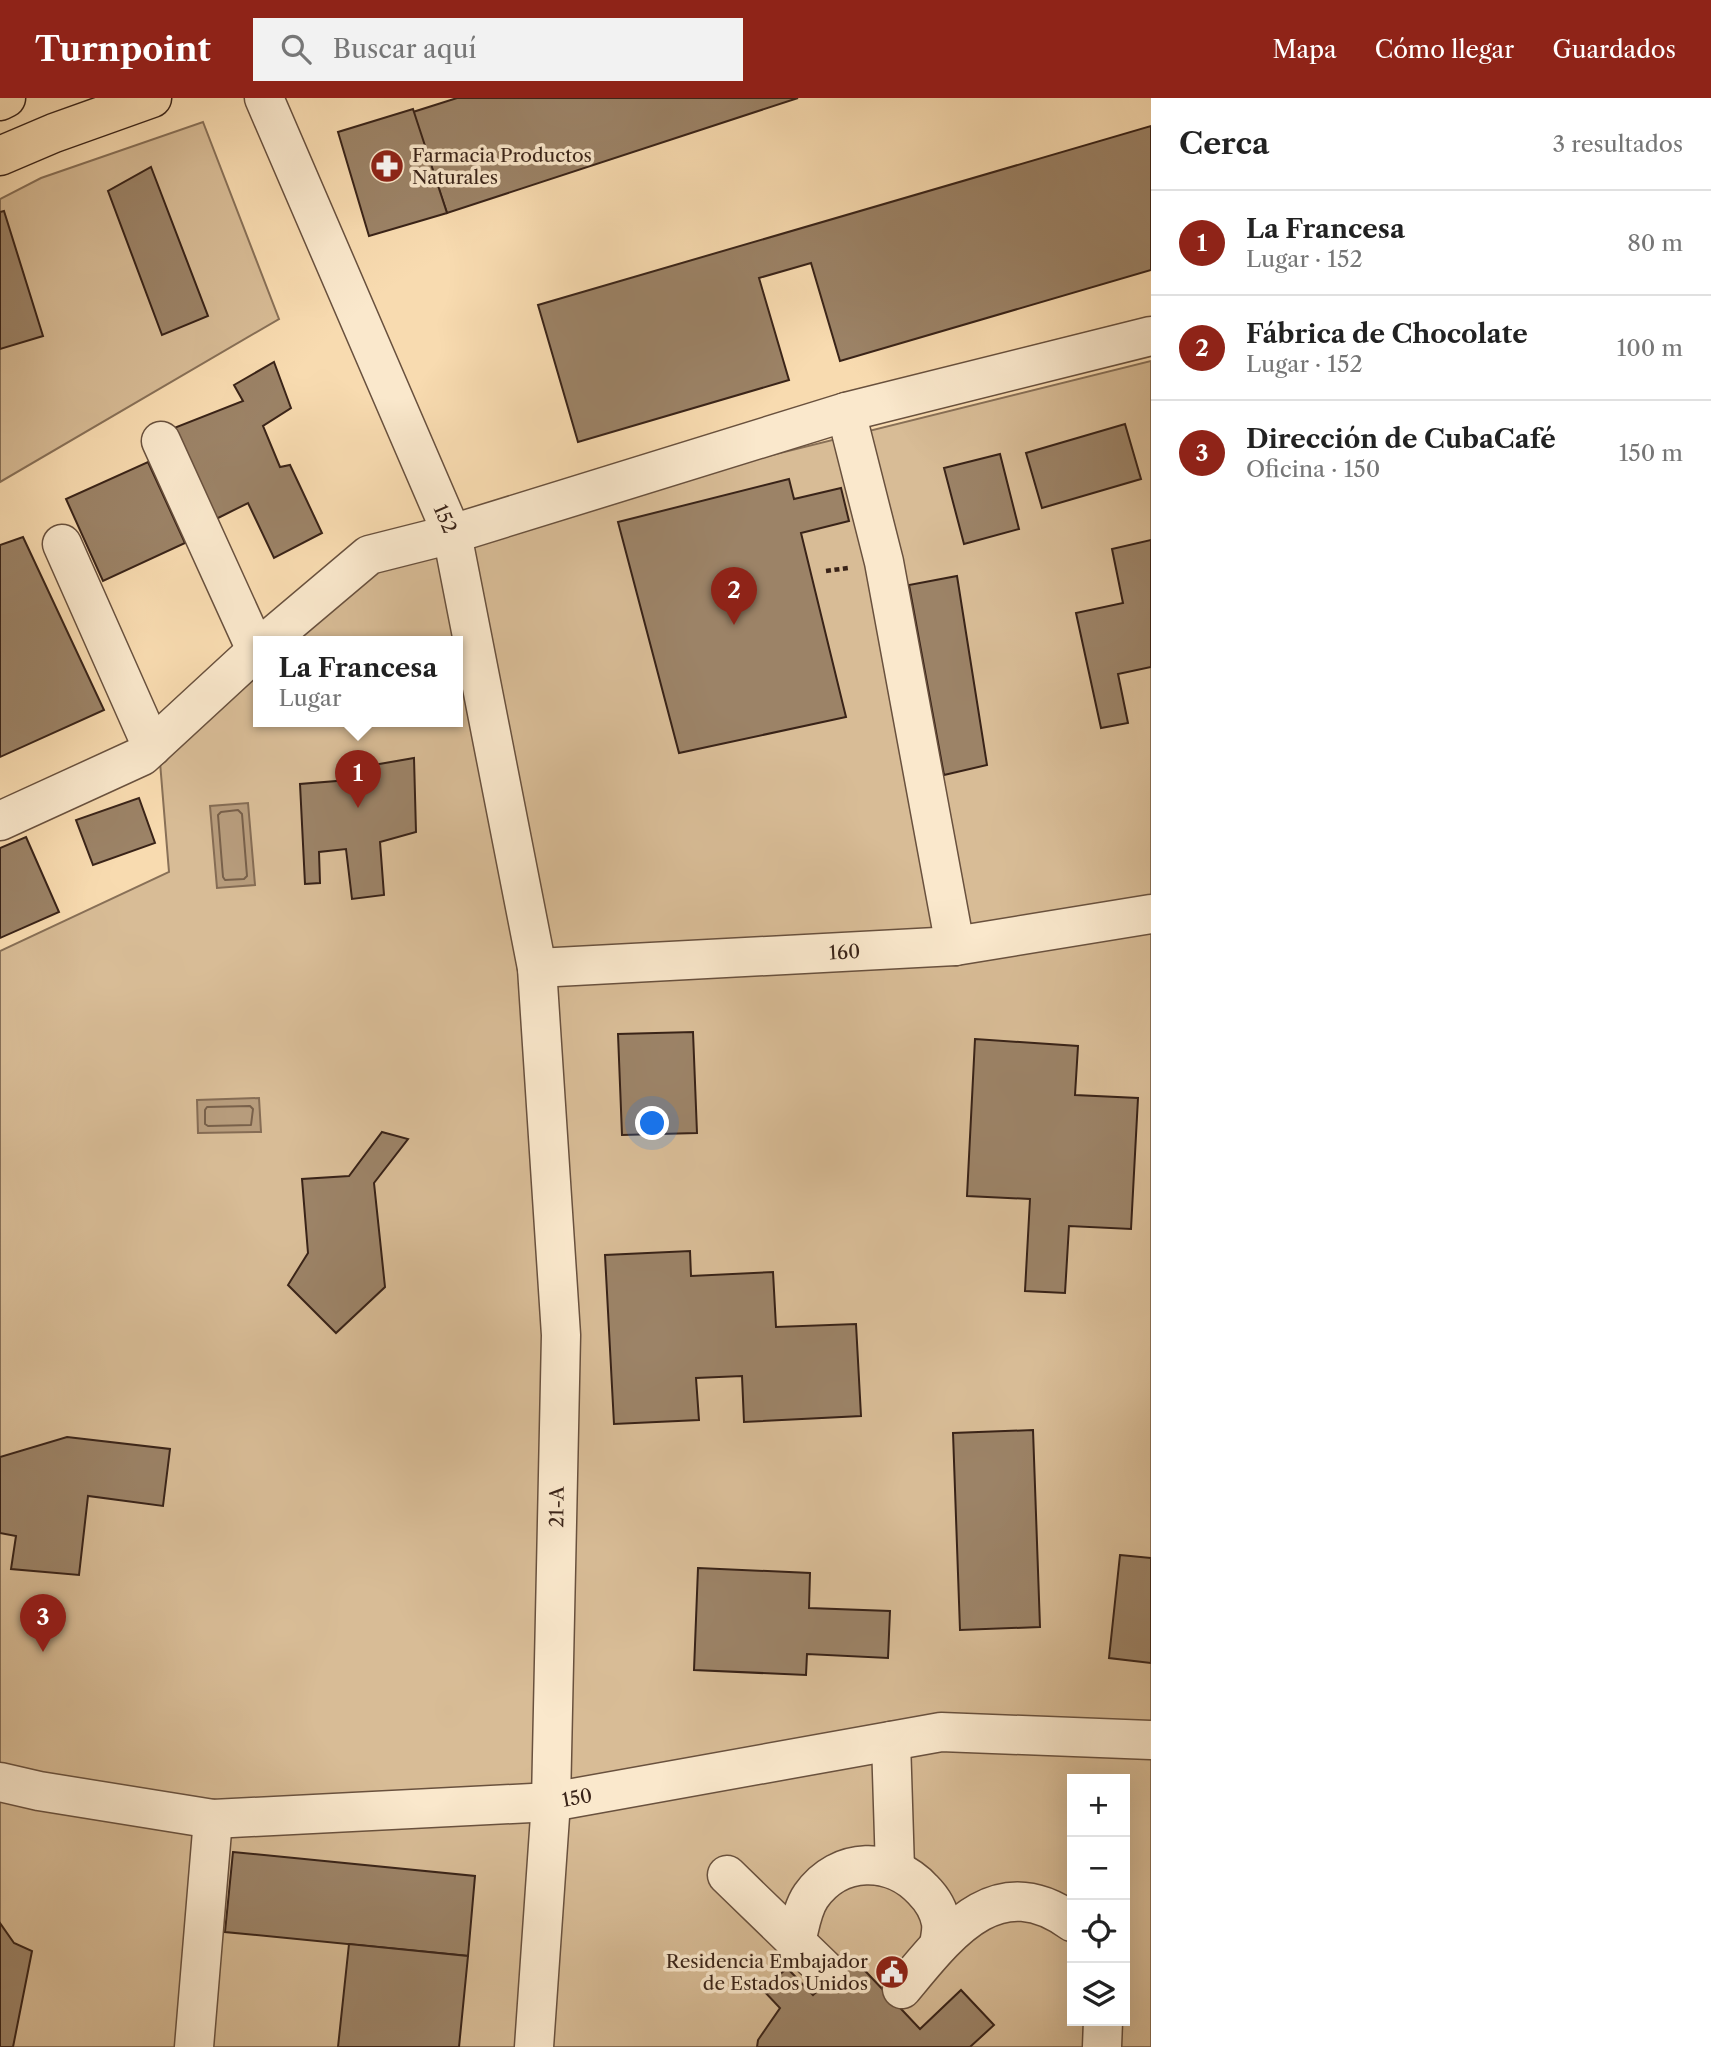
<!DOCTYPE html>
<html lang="es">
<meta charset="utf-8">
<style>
:root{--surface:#fff;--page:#f2f2f2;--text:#222;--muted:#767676;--line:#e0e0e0;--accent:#8f2418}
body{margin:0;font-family:"Libre Caslon Text",serif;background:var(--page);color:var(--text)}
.controls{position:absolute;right:21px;bottom:21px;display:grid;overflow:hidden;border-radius:0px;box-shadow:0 7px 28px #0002}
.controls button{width:63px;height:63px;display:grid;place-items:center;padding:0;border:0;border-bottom:2px solid var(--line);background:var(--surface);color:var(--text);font:35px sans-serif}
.you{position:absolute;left:653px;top:1026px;width:24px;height:24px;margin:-18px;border:5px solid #fff;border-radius:50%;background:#1a73e8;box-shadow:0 0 0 10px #1a73e833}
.badge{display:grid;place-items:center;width:46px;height:46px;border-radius:50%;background:var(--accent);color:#fff;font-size:23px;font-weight:700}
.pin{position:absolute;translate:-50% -58px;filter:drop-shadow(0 2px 4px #0008)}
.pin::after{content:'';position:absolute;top:37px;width:24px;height:21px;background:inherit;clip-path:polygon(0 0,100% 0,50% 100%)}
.popup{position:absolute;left:253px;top:538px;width:210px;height:91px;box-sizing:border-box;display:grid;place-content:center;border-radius:0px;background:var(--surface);filter:drop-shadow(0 2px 5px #0005);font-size:23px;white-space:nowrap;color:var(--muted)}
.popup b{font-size:26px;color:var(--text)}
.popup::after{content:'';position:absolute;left:50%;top:100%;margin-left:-14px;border:14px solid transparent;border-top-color:var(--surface)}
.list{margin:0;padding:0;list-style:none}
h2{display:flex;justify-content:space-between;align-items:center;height:91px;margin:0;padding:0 28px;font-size:30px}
h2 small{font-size:23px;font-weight:400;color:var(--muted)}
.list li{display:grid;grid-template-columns:46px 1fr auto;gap:21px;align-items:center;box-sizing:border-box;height:105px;padding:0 28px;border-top:2px solid var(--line)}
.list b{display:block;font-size:26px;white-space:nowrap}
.list p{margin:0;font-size:23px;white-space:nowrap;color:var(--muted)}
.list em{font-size:23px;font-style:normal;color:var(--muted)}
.icon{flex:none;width:38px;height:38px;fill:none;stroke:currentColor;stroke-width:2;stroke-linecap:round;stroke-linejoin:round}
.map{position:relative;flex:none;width:1151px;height:1949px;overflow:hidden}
header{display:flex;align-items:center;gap:42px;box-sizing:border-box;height:98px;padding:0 35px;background:var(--accent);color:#fff}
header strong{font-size:33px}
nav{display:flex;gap:38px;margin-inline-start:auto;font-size:24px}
.search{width:490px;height:63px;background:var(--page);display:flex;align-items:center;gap:18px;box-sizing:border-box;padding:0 24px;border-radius:0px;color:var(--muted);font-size:26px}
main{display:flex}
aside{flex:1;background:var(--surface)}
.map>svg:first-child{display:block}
.green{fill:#d8bc96;stroke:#887057;stroke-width:2;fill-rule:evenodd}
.water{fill:#b79c7c;stroke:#856c54;stroke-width:2}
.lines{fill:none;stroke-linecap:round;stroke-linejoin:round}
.shore{stroke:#78604a;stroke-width:2}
.building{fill:#9c8367;stroke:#392318;stroke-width:2}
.minor-casing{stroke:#69513e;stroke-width:41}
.major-casing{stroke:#392318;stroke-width:41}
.path{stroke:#392318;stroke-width:4.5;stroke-dasharray:5 3.5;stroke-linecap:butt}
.minor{stroke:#fae8cc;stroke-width:38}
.major{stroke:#f8dbb0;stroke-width:38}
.labels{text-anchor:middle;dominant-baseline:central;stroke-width:7;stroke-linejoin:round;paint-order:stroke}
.poi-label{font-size:19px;fill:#392318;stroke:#fae8cc;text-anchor:start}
.street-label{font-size:19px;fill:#392318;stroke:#fae8cc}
</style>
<header>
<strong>Turnpoint</strong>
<div class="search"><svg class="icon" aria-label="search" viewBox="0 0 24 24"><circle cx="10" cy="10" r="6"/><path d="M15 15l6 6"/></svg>Buscar aquí</div>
<nav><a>Mapa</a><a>Cómo llegar</a><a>Guardados</a></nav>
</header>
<main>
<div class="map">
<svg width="1151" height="1949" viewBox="0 0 1151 1949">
<rect width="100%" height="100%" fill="#f8dbb0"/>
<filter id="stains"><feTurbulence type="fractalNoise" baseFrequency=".00286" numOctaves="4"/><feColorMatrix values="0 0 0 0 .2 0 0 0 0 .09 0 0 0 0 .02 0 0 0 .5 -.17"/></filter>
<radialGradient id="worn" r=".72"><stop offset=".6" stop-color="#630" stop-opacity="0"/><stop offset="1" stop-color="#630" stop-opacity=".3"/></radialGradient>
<g class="green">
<path d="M203 24 279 221 0 384V101L41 80Z"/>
<path d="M1151 263V1949H0V853L169 774 160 664 258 567V624H458V544H282L369 457ZM1072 1681H1125V1923H1072Z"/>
</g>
<g class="water">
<path d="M248 705 255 787 217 790 210 708Z"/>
<path d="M259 1000 261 1034 198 1035 197 1002Z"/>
</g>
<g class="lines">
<g class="shore">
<path d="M238 712 242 716 247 778 244 781 225 782 223 779 218 717 221 714Z"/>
<path d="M250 1008 253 1011 251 1027 208 1028 205 1026V1012L207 1009Z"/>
</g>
</g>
<g class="building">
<path d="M457 0H798L447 115 413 14Z"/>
<path d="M413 11 447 115 369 138 338 34Z"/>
<path d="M1151 28V172L840 263 811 165 759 180 789 282 578 344 538 207Z"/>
<path d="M151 69 208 218 162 237 108 93Z"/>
<path d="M4 113 43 238 0 251V114Z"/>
<path d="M274 264 291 310 263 328 280 369 290 367 322 435 274 460 248 405 210 424 174 330 243 303 234 287Z"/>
<path d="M1125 326 1141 381 1042 410 1026 355Z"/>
<path d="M1000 356 1019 431 964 446 944 370Z"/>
<path d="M148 364 185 445 103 483 66 401Z"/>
<path d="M789 381 794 401 841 390 849 423 801 435 846 619 679 655 618 424Z"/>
<path d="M23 439 104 612 0 659V447Z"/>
<path d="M1151 442V569L1118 576 1128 625 1101 630 1076 515 1123 505 1112 451Z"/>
<path d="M957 478 987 667 944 677 909 487Z"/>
<path d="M414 660 416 734 380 744 384 797 352 801 346 751 319 754 320 785 305 786 300 686 361 681 362 669Z"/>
<path d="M139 700 155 745 93 767 76 722Z"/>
<path d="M26 739 59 814 0 840V750Z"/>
<path d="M693 934 697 1035 622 1037 618 936Z"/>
<path d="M975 941 1078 948 1075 997 1138 1000 1131 1131 1069 1128 1065 1195 1025 1193 1030 1101 967 1098Z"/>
<path d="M382 1034 408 1041 374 1085 385 1189 336 1235 288 1187 308 1155 302 1081 349 1078Z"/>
<path d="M690 1153 691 1178 773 1174 776 1229 856 1226 861 1318 744 1324 742 1278 696 1280 699 1322 614 1326 605 1157Z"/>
<path d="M1033 1332 1040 1529 960 1532 953 1335Z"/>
<path d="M67 1339 170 1351 163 1408 88 1398 79 1477 11 1471 16 1438 0 1435V1359Z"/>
<path d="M1120 1457 1151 1460V1565L1109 1560Z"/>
<path d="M698 1470 810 1475 809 1510 890 1513 888 1560 807 1556 806 1577 694 1572Z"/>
<path d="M233 1754 475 1778 468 1858 225 1834Z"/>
<path d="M0 1825 14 1845 32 1853 13 1949H0Z"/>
<path d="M349 1846 468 1858 459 1949H338Z"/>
<path d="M853 1860 920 1931 961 1892 994 1927 970 1949H757L758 1942 780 1910 763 1892 787 1870 813 1897Z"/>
</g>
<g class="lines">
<g class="minor-casing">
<g id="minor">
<path id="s1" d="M264 0 452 436 537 870 561 1237 551 1704 534 1949"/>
<path d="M846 314 884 464 955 848"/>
<path d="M161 343 256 552"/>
<path d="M62 446 152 649"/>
<path d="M266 544 369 457 452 436 846 314 1151 238"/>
<path d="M0 723 142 658 258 551"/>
<path id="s2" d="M537 870 955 848 1151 816"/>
<path d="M891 1643 895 1771"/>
<path id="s3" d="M0 1684 39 1693 213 1721 551 1704 941 1634 1151 1642"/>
<path d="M727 1777 826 1873"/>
<path d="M796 1844C800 1829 802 1811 811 1798 839 1758 892 1758 923 1792 932 1801 939 1813 941 1825 942 1832 940 1840 939 1847"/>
<path d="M902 1891C947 1837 996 1769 1072 1824"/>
<path d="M194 1949 213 1721"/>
<path d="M1102 1949 1103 1923"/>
</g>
</g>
<g class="major-casing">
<g id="major">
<path d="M0 3 6 0"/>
<path d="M0 58 54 35 152 0"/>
</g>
</g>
<path class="path" d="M826 473 848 470"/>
<use href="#minor" class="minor"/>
<use href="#major" class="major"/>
</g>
<defs>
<g id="pharmacy-disc" transform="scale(1.75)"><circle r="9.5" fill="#8f2418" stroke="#fae8cc"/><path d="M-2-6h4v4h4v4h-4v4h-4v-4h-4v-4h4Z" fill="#fff"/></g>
<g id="civic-disc" transform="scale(1.75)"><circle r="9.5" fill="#8f2418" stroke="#fae8cc"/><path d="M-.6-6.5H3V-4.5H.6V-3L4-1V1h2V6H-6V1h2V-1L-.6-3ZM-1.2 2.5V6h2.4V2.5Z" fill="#fff"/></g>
</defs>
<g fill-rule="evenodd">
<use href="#pharmacy-disc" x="387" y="68"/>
<use href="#civic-disc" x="892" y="1874"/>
</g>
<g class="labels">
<g class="poi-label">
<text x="412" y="57">Farmacia Productos<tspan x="412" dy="22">Naturales</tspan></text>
<text x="868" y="1863" text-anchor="end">Residencia Embajador<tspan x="868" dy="22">de Estados Unidos</tspan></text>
</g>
<g class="street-label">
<text stroke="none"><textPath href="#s1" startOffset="458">152</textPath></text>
<text stroke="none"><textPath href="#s2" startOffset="308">160</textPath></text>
<text transform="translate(557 1409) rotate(-89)">21-A</text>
<text stroke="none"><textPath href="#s3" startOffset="581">150</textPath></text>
</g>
</g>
<rect width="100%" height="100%" filter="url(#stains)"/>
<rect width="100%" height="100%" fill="url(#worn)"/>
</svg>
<div class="controls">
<button>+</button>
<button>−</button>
<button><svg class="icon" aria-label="locate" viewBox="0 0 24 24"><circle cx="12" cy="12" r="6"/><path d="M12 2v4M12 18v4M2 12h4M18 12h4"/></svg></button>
<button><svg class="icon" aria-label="layers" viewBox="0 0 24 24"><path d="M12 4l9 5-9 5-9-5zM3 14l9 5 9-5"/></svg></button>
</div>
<div class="you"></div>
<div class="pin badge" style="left:358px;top:710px">1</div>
<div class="popup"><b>La Francesa</b>Lugar</div>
<div class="pin badge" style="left:734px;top:527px">2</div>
<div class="pin badge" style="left:43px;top:1554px">3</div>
</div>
<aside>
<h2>Cerca<small>3 resultados</small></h2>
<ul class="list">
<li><span class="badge">1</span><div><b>La Francesa</b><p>Lugar · 152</p></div><em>80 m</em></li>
<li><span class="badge">2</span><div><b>Fábrica de Chocolate</b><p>Lugar · 152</p></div><em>100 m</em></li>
<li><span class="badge">3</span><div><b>Dirección de CubaCafé</b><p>Oficina · 150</p></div><em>150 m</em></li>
</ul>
</aside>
</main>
